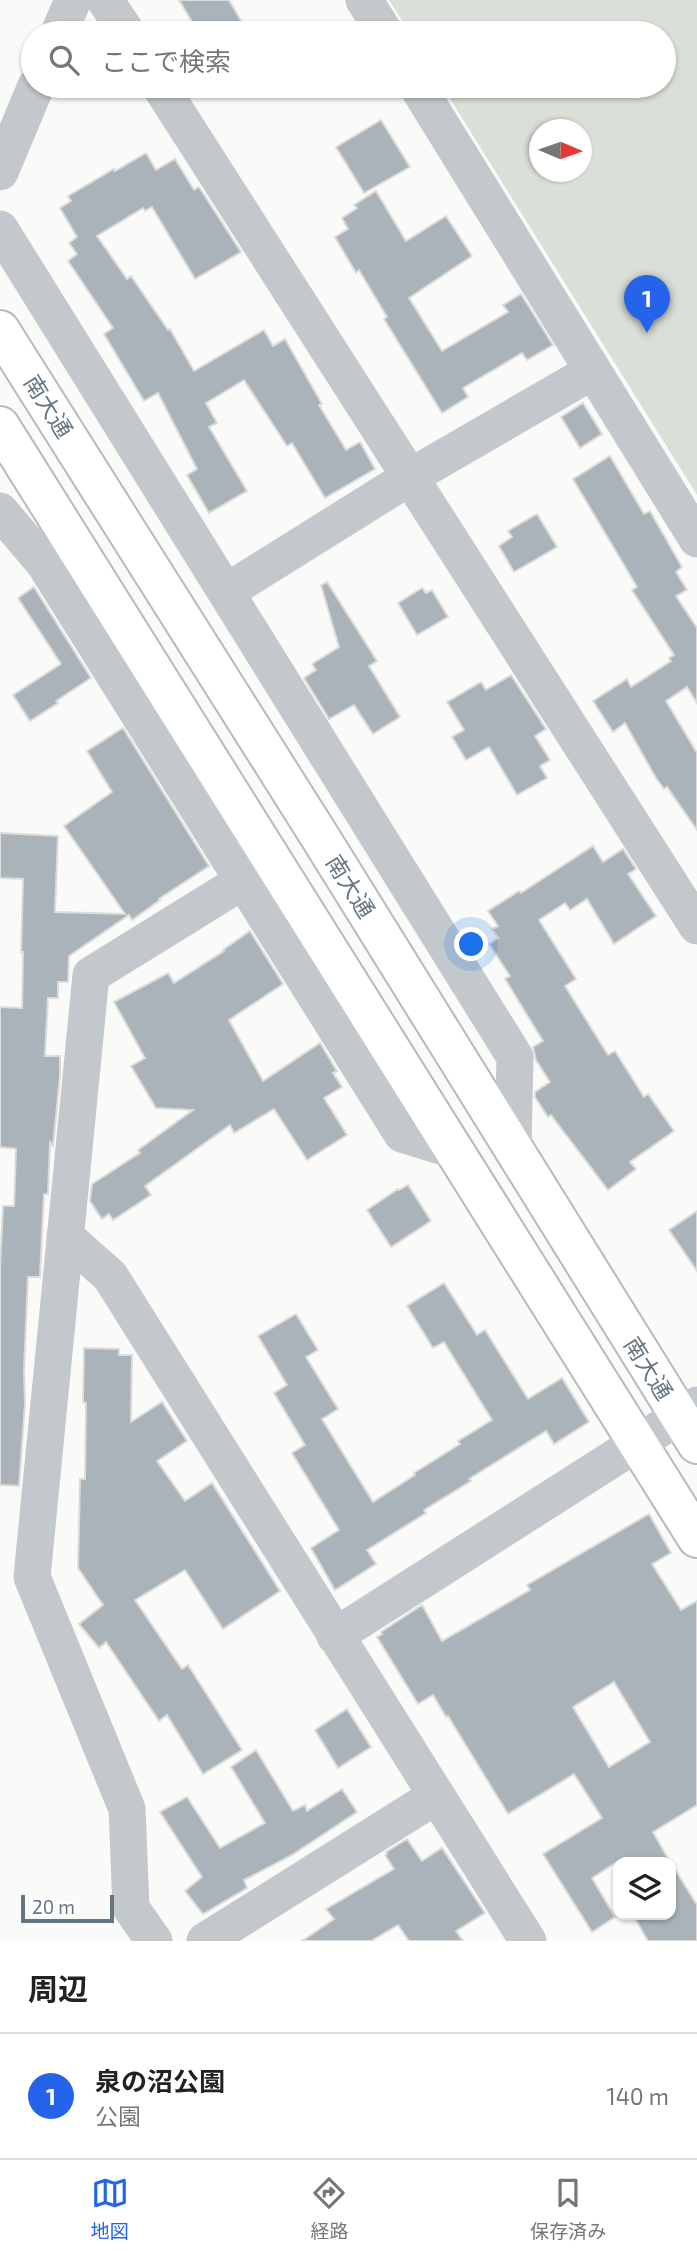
<!DOCTYPE html>
<html lang="ja">
<meta charset="utf-8">
<style>
:root{--surface:#fff;--page:#f6f6f6;--text:#222;--muted:#767676;--line:#e0e0e0;--accent:#2563eb}
body{margin:0;font-family:"Exo 2","Noto Sans JP",sans-serif;background:var(--page);color:var(--text)}
.controls{position:absolute;right:21px;bottom:21px;display:grid;overflow:hidden;border-radius:14px;box-shadow:0 2px 5px #0004}
.controls button{width:63px;height:63px;display:grid;place-items:center;padding:0;border:0;border-bottom:2px solid var(--line);background:var(--surface);color:var(--text);font:35px sans-serif}
.compass{position:absolute;left:529px;top:119px;width:63px;height:63px;border-radius:50%;background:var(--surface);box-shadow:0 2px 5px #0004;rotate:92deg}
.scale{position:absolute;left:21px;bottom:18px;width:93px;box-sizing:border-box;padding-left:7px;border:4px solid #657683;border-top:0;font-size:19px;line-height:24px;white-space:nowrap;color:#657683;-webkit-text-stroke:5px #fff;paint-order:stroke}
.you{position:absolute;left:472px;top:945px;width:24px;height:24px;margin:-18px;border:5px solid #fff;border-radius:50%;background:#1a73e8;box-shadow:0 0 0 10px #1a73e833}
.badge{display:grid;place-items:center;width:46px;height:46px;border-radius:50%;background:var(--accent);color:#fff;font-size:23px;font-weight:700}
.pin{position:absolute;translate:-50% -58px;filter:drop-shadow(0 2px 4px #0008)}
.pin::after{content:'';position:absolute;top:37px;width:24px;height:21px;background:inherit;clip-path:polygon(0 0,100% 0,50% 100%)}
.list{margin:0;padding:0;list-style:none}
h2{display:flex;justify-content:space-between;align-items:center;height:91px;margin:0;padding:0 28px;font-size:30px}
h2 small{font-size:23px;font-weight:400;color:var(--muted)}
.list li{display:grid;grid-template-columns:46px 1fr auto;gap:21px;align-items:center;box-sizing:border-box;height:126px;padding:0 28px;border-top:2px solid var(--line)}
.list b{display:block;font-size:26px;white-space:nowrap}
.list p{margin:0;font-size:23px;white-space:nowrap;color:var(--muted)}
.list em{font-size:23px;font-style:normal;color:var(--muted)}
.icon{flex:none;width:38px;height:38px;fill:none;stroke:currentColor;stroke-width:2;stroke-linecap:round;stroke-linejoin:round}
.map{position:relative;flex:none;width:697px;height:1941px;overflow:hidden}
.search{position:absolute;background:var(--surface);box-shadow:0 2px 5px #0004;left:21px;right:21px;top:21px;height:77px;display:flex;align-items:center;gap:18px;box-sizing:border-box;padding:0 24px;border-radius:38px;color:var(--muted);font-size:26px}
.sheet{height:217px;background:var(--surface)}
nav{display:flex;justify-content:space-around;align-items:center;box-sizing:border-box;height:98px;border-top:2px solid var(--line);background:var(--surface);font-size:19px;color:var(--muted)}
nav a{display:grid;justify-items:center;gap:4px}
nav .on{color:var(--accent)}
.map>svg:first-child{display:block}
.green{fill:#dadfd7;fill-rule:evenodd}
.building{fill:#aab3b9;stroke:#dcdcda;stroke-width:2;fill-rule:evenodd}
.lines{fill:none;stroke-linecap:round;stroke-linejoin:round}
.major-casing{stroke:#b5babe;stroke-width:42}
.minor{stroke:#c3c8cc;stroke-width:37}
.major{stroke:#fff;stroke-width:38}
.labels{text-anchor:middle;dominant-baseline:central;stroke-width:7;stroke-linejoin:round;paint-order:stroke}
.street-label{font-size:23px;fill:#657683;stroke:#fff}
</style>
<div class="map">
<svg width="697" height="1941" viewBox="0 0 697 1941">
<rect width="100%" height="100%" fill="#fafaf8"/>
<path class="green" d="M389 0H697V495L442 86H664V33H410ZM540 130H582V172H540Z"/>
<g class="building">
<path d="M179 0H229L248 33H199Z"/>
<path d="M381 120 410 167 364 193 336 147Z"/>
<path d="M146 153 156 170 175 159 194 190 199 187 241 252 195 279 152 207 145 211 143 208 97 236 127 279 131 276 168 330 170 329 194 371 264 330 273 346 285 339 322 404 319 405 346 450 360 442 375 469 325 498 292 443 287 446 244 380 206 403 217 423 209 427 247 491 209 513 187 475 197 469 158 393 144 401 104 334 113 328 68 261 77 254 69 243 77 237 60 208 71 201 68 196 114 169 115 171Z"/>
<path d="M376 191 406 241 446 216 472 256 409 298 442 351 508 312 503 305 521 294 553 345 527 360 522 353 463 388 468 397 442 413 384 319 387 317 359 270 356 273 335 237 348 229 342 218 357 208 354 205Z"/>
<path d="M583 403 602 434 580 448 561 417Z"/>
<path d="M610 456 644 514 650 511 682 567 676 572 687 590 676 596 697 628V703L687 687 666 701 697 753V830L667 787 664 789 656 778 625 723 613 732 593 701 627 679 631 687 671 661 669 658 674 655 632 590 637 587 573 479Z"/>
<path d="M537 514 557 547 514 572 499 546 512 537 508 531Z"/>
<path d="M327 582 377 661 369 666 400 717 373 734 354 705 329 719 304 678 316 670 312 664 339 647 321 585Z"/>
<path d="M34 587 91 678 56 701 58 703 30 721 13 695 61 664 18 598Z"/>
<path d="M422 588 426 593 432 590 448 617 417 635 398 603Z"/>
<path d="M511 675 546 729 535 736 550 760 540 766 547 778 517 795 489 747 466 760 452 737 464 730 447 702 481 682 486 690Z"/>
<path d="M123 728 209 866 159 899 160 900 132 920 129 915 69 956 68 982H58V998H48L45 1056H60V1076L53 1146 50 1142 48 1194H44L40 1277H28L24 1370 25 1404 19 1486 0 1485V1267L3 1206H14L16 1149 0 1147V1007L22 1008 23 952H21L23 879 0 878V833L58 836 55 912 125 914 64 826 112 792 87 751Z"/>
<path d="M593 846 603 862 623 849 636 869 628 874 656 916 614 944 587 899 570 910 565 903 539 920 576 979 565 986 608 1055 615 1051 644 1097 648 1094 674 1131 630 1162 636 1169 608 1190 551 1115 548 1117 535 1097V1092L550 1082 536 1060 533 1047 543 1041 505 979 510 976 489 944 498 938 492 929 498 926 488 911 519 891 521 893Z"/>
<path d="M250 931 283 984 229 1020 263 1081 320 1043 337 1071 333 1073 342 1087 324 1098 347 1135 307 1160 274 1109 234 1133 230 1125 145 1186 151 1195 113 1220 109 1214 102 1219 90 1201 92 1184 140 1153 138 1150 193 1110 156 1108 131 1066 145 1058 114 1002 168 973 174 983 224 951 223 950Z"/>
<path d="M408 1185 431 1221 391 1247 367 1210 398 1189 399 1190Z"/>
<path d="M697 1211V1271L669 1230Z"/>
<path d="M444 1283 477 1335 485 1330 528 1399 562 1378 589 1422 554 1444 546 1431 469 1479 471 1481 424 1510 426 1513 367 1550 376 1564 335 1590 311 1548 339 1530 292 1453 305 1445 274 1393 287 1385 258 1336 296 1314 318 1350 306 1357 338 1409 322 1419 373 1502 415 1475 414 1473 460 1444 458 1441 492 1420 444 1342 433 1348 407 1306Z"/>
<path d="M84 1348 119 1349V1355H132L131 1422 162 1402 187 1441 157 1461 185 1501 212 1483 280 1591 223 1629 185 1570 135 1600 182 1669 188 1665 242 1750 203 1774 167 1715 159 1721 106 1642 99 1648 79 1624 103 1605 78 1568 80 1479H85L86 1403 83 1402Z"/>
<path d="M649 1514 671 1553 652 1564 681 1610 697 1601V1805L653 1832 670 1862H617L592 1878 615 1917 592 1932 543 1854 602 1818 574 1774 508 1814 448 1716 446 1717 433 1695 418 1704 377 1637 382 1634 381 1632 422 1605 442 1641 530 1590 527 1585ZM614 1682 650 1742 609 1767 573 1707Z"/>
<path d="M347 1709 371 1747 338 1768 315 1730Z"/>
<path d="M256 1750 293 1811 305 1805 307 1811 342 1789 357 1812 292 1855 244 1880 247 1888 203 1914 185 1891 202 1877 160 1812 187 1797 220 1848 265 1823 231 1767Z"/>
<path d="M407 1839 422 1861 442 1848 485 1913 456 1931 463 1941H409L398 1925 371 1941H302L334 1919 326 1909 394 1869 385 1855 387 1854 386 1852Z"/>
<path d="M671 1863 697 1905V1941H648L633 1915H671Z"/>
</g>
<g class="lines">
<g class="major-casing">
<g id="major">
<path d="M0 330 320 837 697 1444"/>
<path d="M0 426 697 1538"/>
</g>
</g>
<g class="minor">
<path d="M105 0 127 33"/>
<path d="M364 0 385 33"/>
<path d="M59 33 73 0"/>
<path d="M160 86 697 926"/>
<path d="M417 86 697 539"/>
<path d="M0 172 36 86"/>
<path d="M0 229 515 1057 513 1147"/>
<path d="M0 511 44 563 402 1134 454 1150"/>
<path d="M226 592 410 477 593 371"/>
<path d="M65 1236 110 1276 528 1941"/>
<path d="M335 1636 697 1405"/>
<path d="M154 1941 131 1908 127 1809 32 1577 91 975 243 881"/>
<path d="M205 1941 436 1796"/>
</g>
<use href="#major" class="major"/>
</g>
<g class="labels">
<g class="street-label">
<text transform="translate(49 406) rotate(58)">南大通</text>
<text transform="translate(351 886) rotate(58)">南大通</text>
<text transform="translate(649 1368) rotate(58)">南大通</text>
</g>
</g>
</svg>
<div class="controls">
<button><svg class="icon" aria-label="layers" viewBox="0 0 24 24"><path d="M12 4l9 5-9 5-9-5zM3 14l9 5 9-5"/></svg></button>
</div>
<svg class="compass" viewBox="-18 -18 36 36"><path d="M0-13l5 13h-10z" fill="#e53935"/><path d="M0 13l5-13h-10z" fill="#767676"/></svg>
<div class="scale">20 m</div>
<div class="you"></div>
<div class="pin badge" style="left:647px;top:333px">1</div>
<div class="search"><svg class="icon" aria-label="search" viewBox="0 0 24 24"><circle cx="10" cy="10" r="6"/><path d="M15 15l6 6"/></svg>ここで検索</div>
</div>
<section class="sheet">
<h2>周辺<small></small></h2>
<ul class="list">
<li><span class="badge">1</span><div><b>泉の沼公園</b><p>公園</p></div><em>140 m</em></li>
</ul>
</section>
<nav>
<a class="on"><svg class="icon" aria-label="map" viewBox="0 0 24 24"><path d="M3 6l6-2 6 2 6-2v14l-6 2-6-2-6 2zM9 4v14M15 6v14"/></svg>地図</a>
<a><svg class="icon" aria-label="directions" viewBox="0 0 24 24"><path d="M12 3l9 9-9 9-9-9zM9 14v-3h6M13 9l2 2-2 2"/></svg>経路</a>
<a><svg class="icon" aria-label="saved" viewBox="0 0 24 24"><path d="M7 4h10v16l-5-4-5 4z"/></svg>保存済み</a>
</nav>
